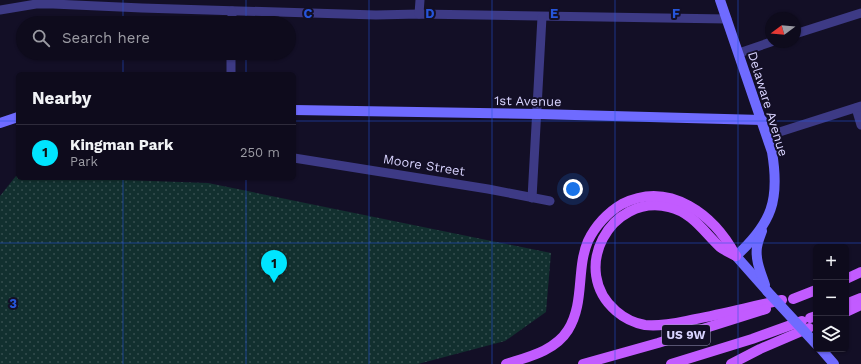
<!DOCTYPE html>
<meta charset="utf-8">
<style>
:root{--surface:#0e0b1c;--page:#1c1929;--text:#f1f3f6;--muted:#9b9ba3;--line:#2e2b3b;--accent:#00e5ff}
body{margin:0;font-family:"Work Sans",sans-serif;background:var(--page);color:var(--text)}
.controls{position:absolute;right:12px;bottom:12px;display:grid;overflow:hidden;border-radius:6px;box-shadow:0 1px 3px #0004}
.controls button{width:36px;height:36px;display:grid;place-items:center;padding:0;border:0;border-bottom:1px solid var(--line);background:var(--surface);color:var(--text);font:20px sans-serif}
.compass{position:absolute;left:765px;top:12px;width:36px;height:36px;border-radius:50%;background:var(--surface);box-shadow:0 1px 3px #0004;rotate:254deg}
.you{position:absolute;left:573px;top:189px;width:14px;height:14px;margin:-10px;border:3px solid #fff;border-radius:50%;background:#1a73e8;box-shadow:0 0 0 6px #1a73e833}
.badge{display:grid;place-items:center;width:26px;height:26px;border-radius:50%;background:var(--accent);color:#111;font-size:13px;font-weight:700}
.pin{position:absolute;translate:-50% -33px;filter:drop-shadow(0 1px 2px #0008)}
.pin::after{content:'';position:absolute;top:21px;width:14px;height:12px;background:inherit;clip-path:polygon(0 0,100% 0,50% 100%)}
.list{margin:0;padding:0;list-style:none}
h2{display:flex;justify-content:space-between;align-items:center;height:52px;margin:0;padding:0 16px;font-size:17px}
h2 small{font-size:13px;font-weight:400;color:var(--muted)}
.list li{display:grid;grid-template-columns:26px 1fr auto;gap:12px;align-items:center;box-sizing:border-box;height:56px;padding:0 16px;border-top:1px solid var(--line)}
.list b{display:block;font-size:15px;white-space:nowrap}
.list p{margin:0;font-size:13px;white-space:nowrap;color:var(--muted)}
.list em{font-size:13px;font-style:normal;color:var(--muted)}
.icon{flex:none;width:22px;height:22px;fill:none;stroke:currentColor;stroke-width:2;stroke-linecap:round;stroke-linejoin:round}
.map{position:relative;flex:none;width:861px;height:364px;overflow:hidden}
.search{position:absolute;background:var(--surface);box-shadow:0 1px 3px #0004;left:16px;top:16px;width:280px;height:44px;display:flex;align-items:center;gap:10px;box-sizing:border-box;padding:0 14px;border-radius:22px;color:var(--muted);font-size:15px}
.panel{position:absolute;background:var(--surface);box-shadow:0 1px 3px #0004;left:16px;top:72px;width:280px;height:108px;border-radius:6px}
.map>svg:first-child{display:block}
.park{fill:url(#park-dots)}
.lines{fill:none;stroke-linecap:round;stroke-linejoin:round}
.street{stroke:#3d3a85;stroke-width:9}
.secondary{stroke:#6f6bff;stroke-width:10}
.primary{stroke:#c25bff;stroke-width:10}
.secondary-bridge{stroke:#6f6bff;stroke-width:10}
.grid{fill:none;stroke:#2655da;stroke-width:1;stroke-opacity:0.55}
.labels{text-anchor:middle;dominant-baseline:central;stroke-width:4;stroke-linejoin:round;paint-order:stroke}
.shield{fill:#130f26;stroke:#9e99be;stroke-width:1}
.shield-label{font-size:12px;font-weight:bold;fill:#d9d4ff}
.street-label{font-size:13px;fill:#d9d4ff;stroke:#130f26}
.grid-label{font-size:13px;text-anchor:middle;font-weight:bold;fill:#2655da;stroke:#130f26;stroke-width:4;stroke-linejoin:round;paint-order:stroke}
</style>
<div class="map">
<svg width="861" height="364" viewBox="0 0 861 364">
<defs>
<pattern id="park-dots" width="8" height="8" patternUnits="userSpaceOnUse"><rect width="8" height="8" fill="#12302f"/><path d="M2 2h.1M6 6h.1" fill="none" stroke="#344d4e" stroke-width="1.8" stroke-linecap="round"/></pattern>
</defs>
<rect width="100%" height="100%" fill="#130f26"/>
<path class="park" d="M16 176H18V178H70L208 183 551 253 546 312 505 341 418 364H0V196Z"/>
<g class="lines">
<g class="street">
<path d="M0 10 36 4H53L142 8 376 15 419 14 727 19"/>
<path d="M419 14 420 0"/>
<path d="M232 23V11"/>
<path d="M795 34 861 13"/>
<path d="M739 53 771 42"/>
<path d="M231 74V53"/>
<path d="M856 108 861 125"/>
<path d="M767 136 861 106"/>
<path d="M294 158 488 189 550 201"/>
<path d="M532 198 542 17"/>
</g>
<g class="secondary">
<path d="M720 0 772 152C780 200 772 223 736 256L767 291"/>
<path d="M294 110 537 114 762 120"/>
<path d="M0 123 18 117"/>
<path d="M762 231C760 236 758 242 757 247 755 260 761 273 765 285"/>
<path d="M821 349 834 364"/>
</g>
<g class="primary">
<path d="M736 256C731 253 725 251 720 247 704 232 692 212 669 207 610 193 569 271 616 311 624 318 634 323 645 325 662 327 680 322 696 319 725 313 754 306 782 300"/>
<path d="M846 279 861 272"/>
<path d="M793 299 816 290"/>
<path d="M846 304 861 298"/>
<path d="M846 312 861 305"/>
<path d="M810 318 816 316"/>
<path d="M506 364C528 357 555 351 568 330 585 303 576 269 588 241 595 226 608 212 622 204 670 180 714 215 736 256"/>
<path d="M583 364 658 343 766 309"/>
<path d="M671 364 752 339 802 321"/>
<path d="M731 364 760 349 809 328"/>
</g>
<path class="secondary-bridge" d="M767 291 816 344"/>
</g>
<path class="grid" d="M123 0V23M246 0V23M369 0V364M492 0V364M615 0V364M738 0V364M123 53V74M246 53V74M0 121H18M294 121H861M123 178V364M246 178V364M0 243H861"/>
<g class="labels">
<rect class="shield" x="662" y="325" width="48" height="20" rx="3"/>
<g class="shield-label">
<text x="686" y="335">US 9W</text>
</g>
<g class="street-label">
<text transform="translate(528 101) rotate(1)">1st Avenue</text>
<text transform="translate(768 104) rotate(73)">Delaware Avenue</text>
<text transform="translate(424 165) rotate(9)">Moore Street</text>
</g>
</g>
<g class="grid-label">
<text x="308" y="18">C</text>
<text x="430" y="18">D</text>
<text x="554" y="18">E</text>
<text x="676" y="18">F</text>
<text x="13" y="308">3</text>
</g>
</svg>
<div class="controls">
<button>+</button>
<button>−</button>
<button><svg class="icon" aria-label="layers" viewBox="0 0 24 24"><path d="M12 4l9 5-9 5-9-5zM3 14l9 5 9-5"/></svg></button>
</div>
<svg class="compass" viewBox="-18 -18 36 36"><path d="M0-13l5 13h-10z" fill="#e53935"/><path d="M0 13l5-13h-10z" fill="#9b9ba3"/></svg>
<div class="you"></div>
<div class="pin badge" style="left:274px;top:283px">1</div>
<div class="search"><svg class="icon" aria-label="search" viewBox="0 0 24 24"><circle cx="10" cy="10" r="6"/><path d="M15 15l6 6"/></svg>Search here</div>
<section class="panel">
<h2>Nearby<small></small></h2>
<ul class="list">
<li><span class="badge">1</span><div><b>Kingman Park</b><p>Park</p></div><em>250 m</em></li>
</ul>
</section>
</div>
